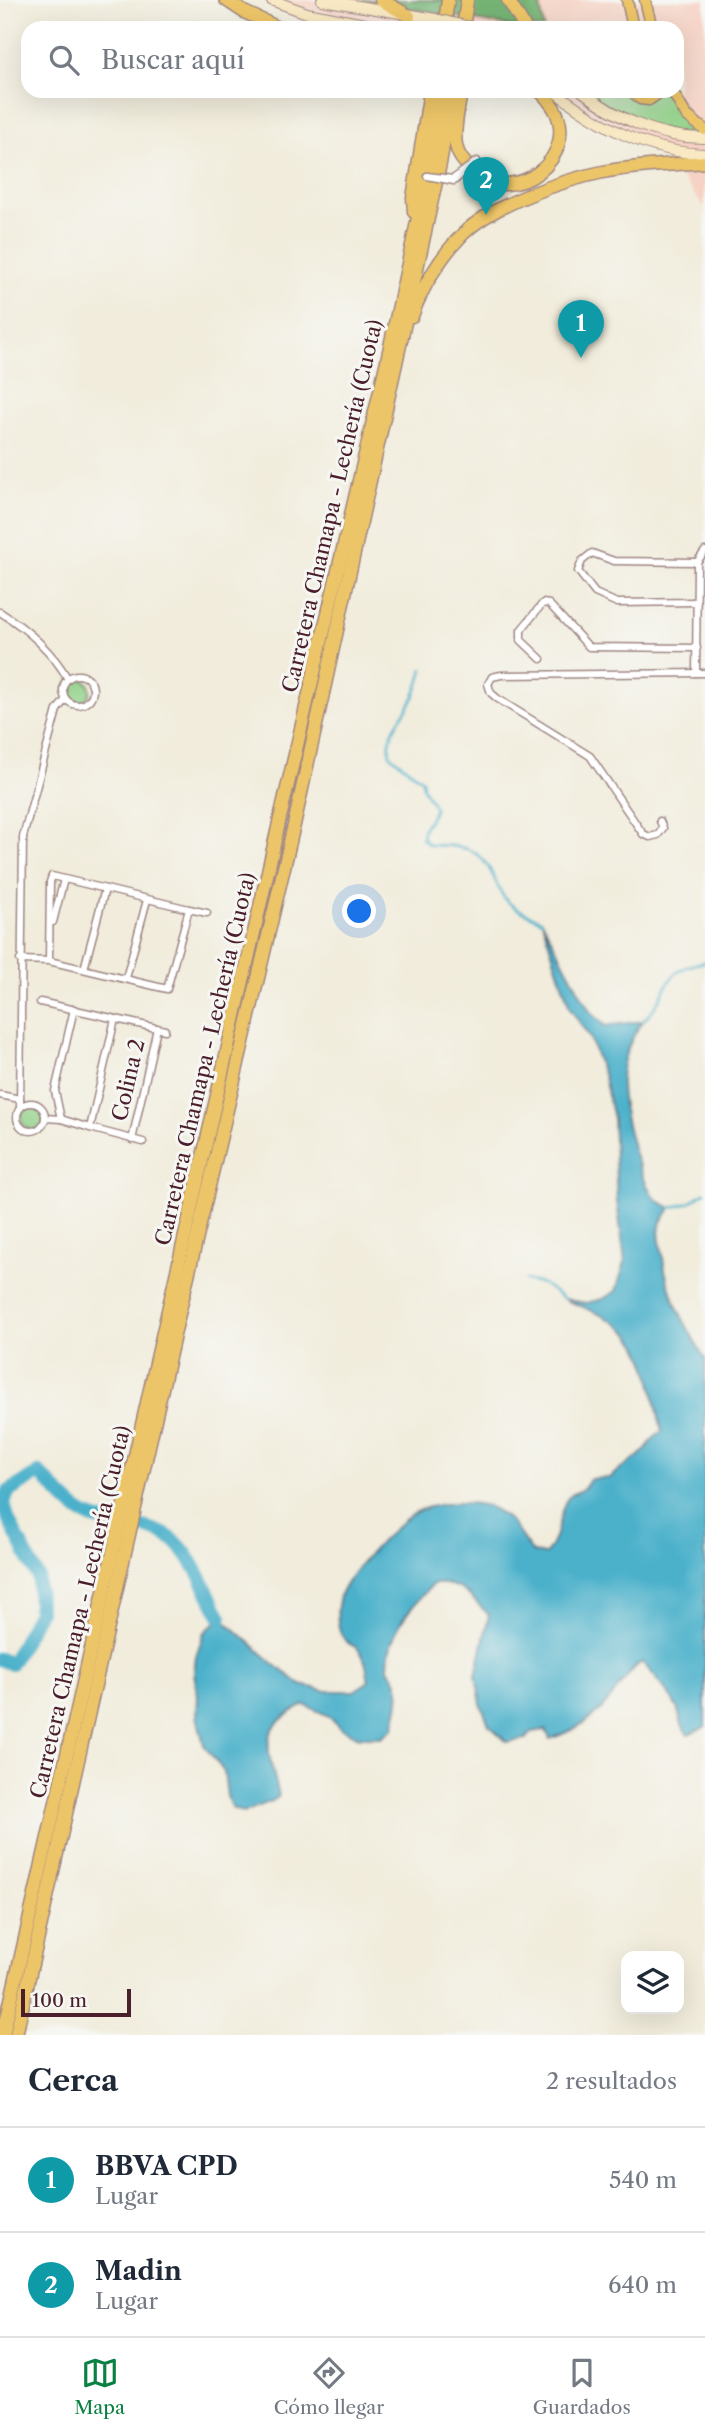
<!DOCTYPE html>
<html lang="es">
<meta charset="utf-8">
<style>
:root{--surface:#fff;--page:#f6f6f7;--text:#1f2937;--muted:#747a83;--line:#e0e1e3;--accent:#0b8043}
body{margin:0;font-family:"Libre Caslon Text",serif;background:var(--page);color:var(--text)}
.controls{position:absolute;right:21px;bottom:21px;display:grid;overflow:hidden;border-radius:14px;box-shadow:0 7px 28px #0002}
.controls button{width:63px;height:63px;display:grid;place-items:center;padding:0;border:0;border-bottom:2px solid var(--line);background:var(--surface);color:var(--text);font:35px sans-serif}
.scale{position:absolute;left:21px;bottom:18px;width:110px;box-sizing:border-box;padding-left:7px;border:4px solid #4a1f2b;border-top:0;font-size:19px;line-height:24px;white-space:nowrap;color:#4a1f2b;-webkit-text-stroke:5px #f6f6f2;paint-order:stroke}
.you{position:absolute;left:360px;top:912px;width:24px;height:24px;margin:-18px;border:5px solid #fff;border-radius:50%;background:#1a73e8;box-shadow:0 0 0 10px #1a73e833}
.badge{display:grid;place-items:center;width:46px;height:46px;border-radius:50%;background:var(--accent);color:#fff;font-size:23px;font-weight:700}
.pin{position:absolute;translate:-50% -58px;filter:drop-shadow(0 2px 4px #0008)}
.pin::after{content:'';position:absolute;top:37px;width:24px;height:21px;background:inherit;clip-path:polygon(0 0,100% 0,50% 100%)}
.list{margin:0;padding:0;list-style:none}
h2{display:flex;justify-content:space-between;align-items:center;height:91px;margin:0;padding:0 28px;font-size:30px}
h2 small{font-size:23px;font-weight:400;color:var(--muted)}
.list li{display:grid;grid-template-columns:46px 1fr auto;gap:21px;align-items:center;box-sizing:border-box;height:105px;padding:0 28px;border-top:2px solid var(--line)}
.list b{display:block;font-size:26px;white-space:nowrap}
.list p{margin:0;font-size:23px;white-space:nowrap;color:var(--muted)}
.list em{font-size:23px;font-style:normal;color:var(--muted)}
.icon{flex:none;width:38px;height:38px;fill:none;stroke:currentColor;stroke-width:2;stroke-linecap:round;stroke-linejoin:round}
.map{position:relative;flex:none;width:705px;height:2035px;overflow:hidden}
.search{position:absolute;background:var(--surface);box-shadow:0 7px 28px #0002;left:21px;right:21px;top:21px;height:77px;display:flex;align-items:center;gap:18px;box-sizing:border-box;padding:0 24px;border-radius:21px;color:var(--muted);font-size:26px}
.sheet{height:301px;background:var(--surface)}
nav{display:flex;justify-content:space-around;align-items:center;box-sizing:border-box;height:98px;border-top:2px solid var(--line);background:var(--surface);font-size:19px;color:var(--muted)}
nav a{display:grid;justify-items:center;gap:4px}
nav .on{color:var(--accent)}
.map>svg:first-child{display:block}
.built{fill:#f6d2c4}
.green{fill:#92d188;stroke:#6e785a;stroke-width:2}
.forest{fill:#75b374;stroke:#606950;stroke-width:2}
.water{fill:#4cb1cb;stroke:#4b687b;stroke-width:2}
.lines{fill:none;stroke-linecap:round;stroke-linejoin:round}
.stream{stroke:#4cb1cb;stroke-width:2.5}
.river{stroke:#4cb1cb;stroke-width:14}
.street-casing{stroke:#9e8683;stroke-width:9}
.secondary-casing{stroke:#9e8683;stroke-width:12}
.primary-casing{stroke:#9e8683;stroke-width:13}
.highway-casing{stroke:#9e8683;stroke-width:15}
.street{stroke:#fff;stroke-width:6}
.secondary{stroke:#f8e8c3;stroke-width:10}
.primary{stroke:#edc569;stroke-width:10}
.highway{stroke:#edc569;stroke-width:12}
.street-bridge-casing{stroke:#9e8683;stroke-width:9;stroke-linecap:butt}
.secondary-bridge-casing{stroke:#9e8683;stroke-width:12;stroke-linecap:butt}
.street-bridge{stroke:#fff;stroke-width:6}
.secondary-bridge{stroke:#f8e8c3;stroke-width:10}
.labels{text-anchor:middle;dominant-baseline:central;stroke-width:6;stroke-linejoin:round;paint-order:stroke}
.street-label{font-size:21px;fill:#4a1f2b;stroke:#f6f6f2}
</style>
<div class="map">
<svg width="705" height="2035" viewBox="0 0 705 2035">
<rect width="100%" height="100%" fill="#f6f6f2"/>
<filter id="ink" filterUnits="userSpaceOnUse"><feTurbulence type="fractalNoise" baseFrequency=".0143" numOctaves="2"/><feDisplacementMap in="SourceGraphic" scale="14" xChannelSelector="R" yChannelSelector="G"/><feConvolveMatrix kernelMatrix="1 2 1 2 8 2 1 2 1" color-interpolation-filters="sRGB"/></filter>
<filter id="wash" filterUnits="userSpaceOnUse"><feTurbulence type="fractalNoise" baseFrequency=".00686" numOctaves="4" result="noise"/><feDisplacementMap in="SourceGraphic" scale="28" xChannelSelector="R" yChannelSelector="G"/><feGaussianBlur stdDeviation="1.57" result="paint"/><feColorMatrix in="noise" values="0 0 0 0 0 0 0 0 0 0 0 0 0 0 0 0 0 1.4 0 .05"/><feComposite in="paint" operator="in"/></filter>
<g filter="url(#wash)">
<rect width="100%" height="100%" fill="#f1ecdb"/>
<path class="built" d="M271 0H705V207L657 148 641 143 554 91H677V28H385Z"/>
<g class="green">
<path d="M582 91H672L705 138 646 127Z"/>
<circle cx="78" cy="690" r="12"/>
<circle cx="33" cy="1118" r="12"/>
</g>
<path class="forest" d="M362 0H539L544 28H520Z"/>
<path class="water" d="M542 921 589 1010 605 1026 643 1021C631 1037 621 1060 621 1081 620 1106 639 1183 657 1200 660 1203 667 1205 671 1208 667 1213 661 1219 660 1226 657 1238 662 1247 663 1258 667 1295 687 1327 705 1359V1727L688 1734C680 1726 681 1718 677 1708 671 1696 651 1670 641 1662 626 1674 616 1693 602 1708 589 1723 568 1732 550 1739L546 1730 531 1732 526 1739 507 1742 489 1725 481 1704 476 1675 489 1615C469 1596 461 1581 433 1584 409 1609 387 1633 388 1669 406 1689 399 1703 393 1728L381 1737H359L342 1729 329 1716 305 1705C253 1728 269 1751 279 1796 268 1805 255 1806 244 1813L231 1808 227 1796 224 1772 204 1745 197 1716 198 1696 194 1673 196 1656 204 1633 221 1617 274 1664 301 1685 327 1691H354L369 1681C367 1670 366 1659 359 1650 356 1646 350 1645 346 1641 337 1632 336 1612 339 1600 343 1578 400 1518 420 1510 439 1503 469 1500 489 1507 510 1514 520 1537 533 1553L545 1555C561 1537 558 1508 569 1497 579 1488 582 1495 590 1479L610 1478C621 1466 632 1463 642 1453 650 1445 653 1437 662 1431 654 1400 650 1350 624 1329 606 1315 584 1308 564 1299L586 1303 603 1299 616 1291 625 1262 617 1201 613 1119 604 1077 590 1038 570 1008Z"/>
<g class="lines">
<g class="stream">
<path d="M423 669C421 679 418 688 414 697 404 717 386 730 390 755L422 780 423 788 435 808C431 821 423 822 422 838L429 845C465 846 481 846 496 882 500 891 504 900 512 905 520 912 532 915 542 921"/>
<path d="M643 1021C671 995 659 969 705 962"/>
<path d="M671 1208 689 1203 705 1192"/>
<path d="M525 1280 543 1284 564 1299"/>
</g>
<path class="river" d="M0 1659 11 1664 39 1612 38 1577 9 1521 4 1504 8 1492 39 1473C56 1488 72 1512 93 1518 119 1527 148 1522 172 1539 193 1554 207 1594 221 1617"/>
</g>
</g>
<g filter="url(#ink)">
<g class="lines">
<g class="street-casing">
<g id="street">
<path d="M697 562 614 561 592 553 582 561 578 571 595 593 617 603 697 602"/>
<path d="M0 612C27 629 52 651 68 679"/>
<path d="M541 659 521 640V630L543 603 549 604 589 647 697 648"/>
<path d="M696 673 697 562 705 551"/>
<circle cx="78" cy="690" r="15"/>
<path d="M660 821 663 828 658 835 650 837 643 834 590 756 498 699 491 693 488 684 492 677 501 675 705 673"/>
<path d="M189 909 207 913"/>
<path d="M53 922 64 879"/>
<path d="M20 960 49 961 167 989 189 909 52 876 50 882 49 961"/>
<path d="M84 969 105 889"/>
<path d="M126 978 147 900"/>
<path d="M40 1002 165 1030"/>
<path d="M0 1095 20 1099"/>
<circle cx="31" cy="1117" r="14"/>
<path d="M20 1108 23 837 57 710 65 700"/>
<path d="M45 1118 61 1119 90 1128 115 1019"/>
<path d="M61 1119 55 1091 74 1009"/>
<path d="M90 1128 143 1142"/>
<path d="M132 1140 157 1028"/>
</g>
</g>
<g class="secondary-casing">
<g id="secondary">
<path d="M271 0 307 13 385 28"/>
<path d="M322 0 436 19"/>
<path d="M554 91C600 126 646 152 705 154"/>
<path d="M582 91C615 118 662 139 705 138"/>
</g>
</g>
<g class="primary-casing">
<g id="primary">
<path d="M627 0 633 28"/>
<path d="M645 0 652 28"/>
<path d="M632 91 640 99 649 100 662 91"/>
<path d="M672 91 686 115 705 130"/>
</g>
</g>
<g class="highway-casing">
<g id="highway">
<path d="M226 0 244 12 279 28"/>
<path d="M381 0 409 16"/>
<path d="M508 0 525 28"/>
<path d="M444 28 448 0"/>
<path d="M463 28 467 0"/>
<path d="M461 91C459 108 453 128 456 145 458 157 465 163 473 171 515 209 581 156 554 108 550 102 545 96 540 91"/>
<path d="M414 212 413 198 430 91"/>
<path d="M412 316C422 287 441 256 463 234 492 205 563 180 603 172 637 165 671 165 705 162"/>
<path d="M3 2035 281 814 386 365 430 162 441 91"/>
<path d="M16 2035 175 1331 294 825 440 164 452 91"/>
</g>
</g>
<use href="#street" class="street"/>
<use href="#secondary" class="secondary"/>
<use href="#primary" class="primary"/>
<use href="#highway" class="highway"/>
<g class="street-bridge-casing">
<path id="street-bridge" d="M477 161 454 181 427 176 453 179Z"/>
</g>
<g class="secondary-bridge-casing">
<path id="secondary-bridge" d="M436 19 474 28"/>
</g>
<use href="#street-bridge" class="street-bridge"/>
<use href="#secondary-bridge" class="secondary-bridge"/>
</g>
</g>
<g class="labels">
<g class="street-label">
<text transform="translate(332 506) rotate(-77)">Carretera Chamapa - Lechería (Cuota)</text>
<text transform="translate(205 1059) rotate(-77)">Carretera Chamapa - Lechería (Cuota)</text>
<text transform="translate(128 1080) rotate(-77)">Colina 2</text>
<text transform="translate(80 1612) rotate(-77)">Carretera Chamapa - Lechería (Cuota)</text>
</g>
</g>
</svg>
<div class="controls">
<button><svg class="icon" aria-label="layers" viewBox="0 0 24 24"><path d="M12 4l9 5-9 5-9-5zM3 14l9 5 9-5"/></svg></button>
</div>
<div class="scale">100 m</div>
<div class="you"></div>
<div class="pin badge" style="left:581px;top:358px;background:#0f9aa8">1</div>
<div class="pin badge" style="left:486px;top:215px;background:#0f9aa8">2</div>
<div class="search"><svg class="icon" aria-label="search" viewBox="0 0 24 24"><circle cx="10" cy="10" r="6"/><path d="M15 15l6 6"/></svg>Buscar aquí</div>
</div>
<section class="sheet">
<h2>Cerca<small>2 resultados</small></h2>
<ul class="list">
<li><span class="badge" style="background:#0f9aa8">1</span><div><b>BBVA CPD</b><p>Lugar</p></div><em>540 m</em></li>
<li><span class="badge" style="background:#0f9aa8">2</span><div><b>Madin</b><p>Lugar</p></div><em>640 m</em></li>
</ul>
</section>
<nav>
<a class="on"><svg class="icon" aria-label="map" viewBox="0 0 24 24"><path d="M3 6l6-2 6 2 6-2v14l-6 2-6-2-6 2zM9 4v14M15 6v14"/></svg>Mapa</a>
<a><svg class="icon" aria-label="directions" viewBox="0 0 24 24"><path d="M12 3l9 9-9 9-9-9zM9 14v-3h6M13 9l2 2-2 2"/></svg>Cómo llegar</a>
<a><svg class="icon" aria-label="saved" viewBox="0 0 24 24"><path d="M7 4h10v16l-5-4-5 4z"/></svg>Guardados</a>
</nav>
